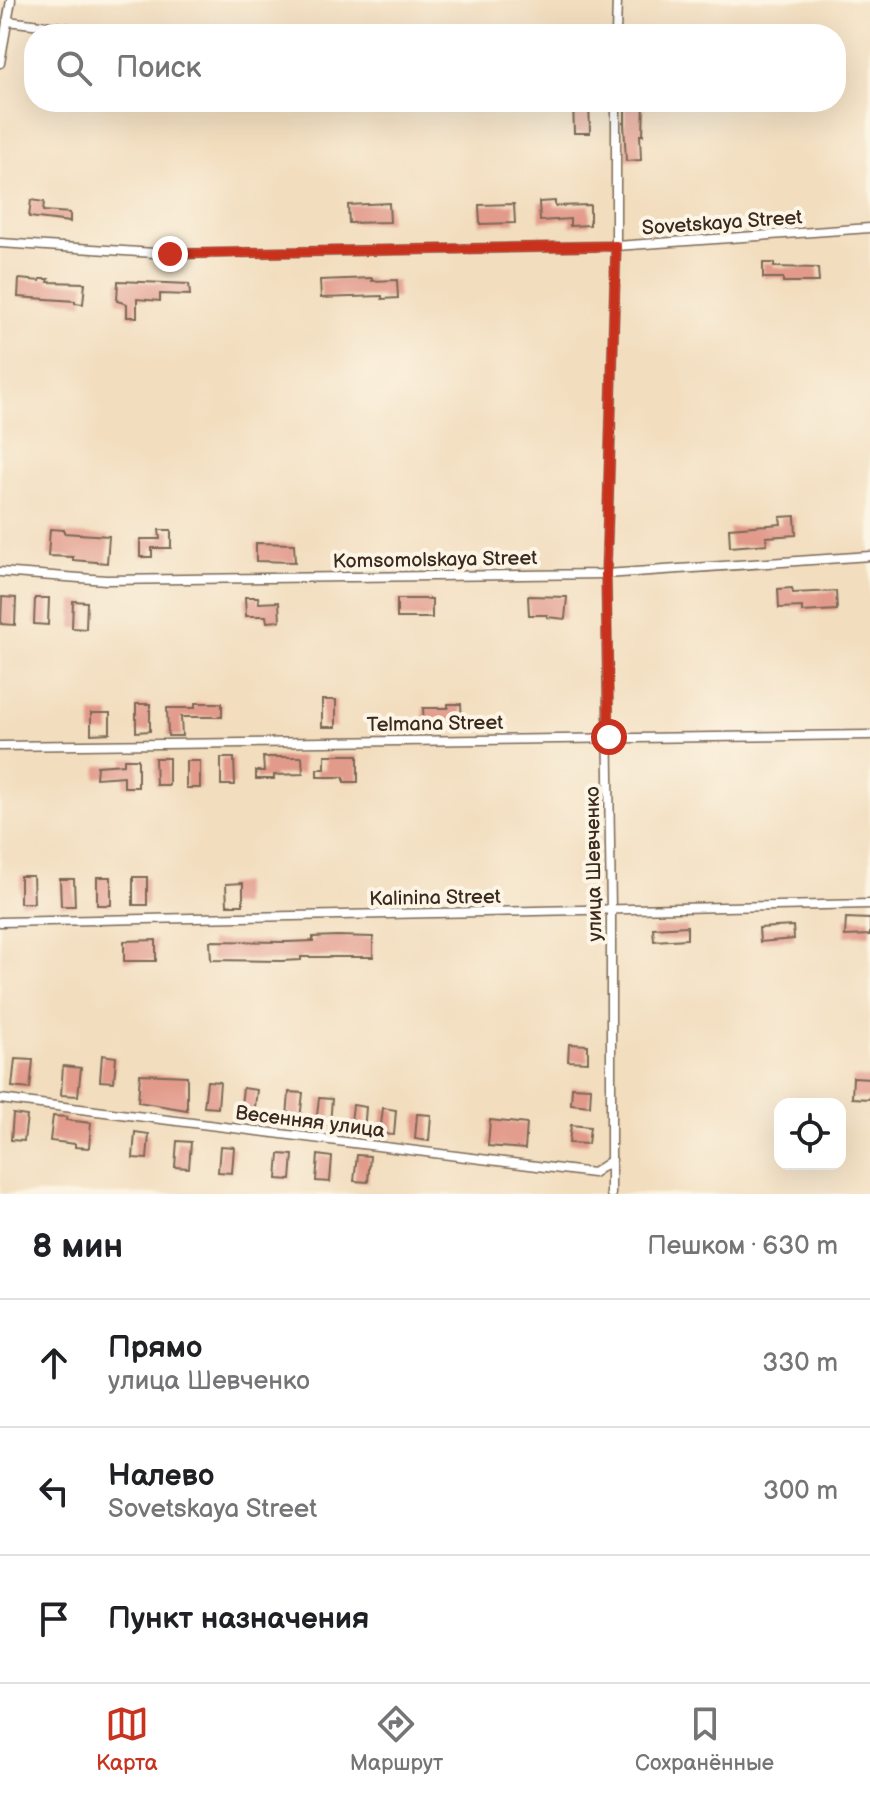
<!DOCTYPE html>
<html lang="ru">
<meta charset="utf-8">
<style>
:root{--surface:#fff;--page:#f2f2f2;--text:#202124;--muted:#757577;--line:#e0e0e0;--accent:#c8321e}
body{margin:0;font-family:"Balsamiq Sans",sans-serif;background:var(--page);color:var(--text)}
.controls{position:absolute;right:24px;bottom:24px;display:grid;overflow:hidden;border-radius:16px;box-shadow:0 8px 32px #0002}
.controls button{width:72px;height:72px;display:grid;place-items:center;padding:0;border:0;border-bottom:2px solid var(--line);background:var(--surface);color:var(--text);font:40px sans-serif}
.stop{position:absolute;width:24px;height:24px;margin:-18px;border:6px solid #c8321e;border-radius:50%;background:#fff}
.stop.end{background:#c8321e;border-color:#fff;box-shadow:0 2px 8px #0008}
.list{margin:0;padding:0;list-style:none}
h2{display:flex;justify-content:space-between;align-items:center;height:104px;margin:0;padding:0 32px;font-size:34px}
h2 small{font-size:26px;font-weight:400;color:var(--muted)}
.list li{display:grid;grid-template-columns:52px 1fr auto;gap:24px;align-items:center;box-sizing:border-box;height:128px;padding:0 32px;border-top:2px solid var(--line)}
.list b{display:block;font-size:30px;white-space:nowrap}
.list p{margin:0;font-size:26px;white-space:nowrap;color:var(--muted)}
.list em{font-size:26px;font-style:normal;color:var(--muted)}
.icon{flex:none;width:44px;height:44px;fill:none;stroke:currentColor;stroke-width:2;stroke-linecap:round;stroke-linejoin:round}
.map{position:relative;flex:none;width:870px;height:1194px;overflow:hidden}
.search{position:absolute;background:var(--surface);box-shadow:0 8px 32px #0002;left:24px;right:24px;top:24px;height:88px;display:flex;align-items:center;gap:20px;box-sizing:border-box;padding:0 28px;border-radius:32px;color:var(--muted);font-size:30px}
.sheet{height:488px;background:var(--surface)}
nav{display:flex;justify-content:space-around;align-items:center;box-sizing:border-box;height:112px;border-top:2px solid var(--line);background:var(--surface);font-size:22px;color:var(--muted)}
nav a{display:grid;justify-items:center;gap:4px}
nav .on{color:var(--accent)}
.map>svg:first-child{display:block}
.building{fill:#e29a8b}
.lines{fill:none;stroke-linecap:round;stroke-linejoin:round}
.street-casing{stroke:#7b6956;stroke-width:11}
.street{stroke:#fff;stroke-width:8}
.route{stroke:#c8321e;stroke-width:10}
.labels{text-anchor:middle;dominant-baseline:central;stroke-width:8;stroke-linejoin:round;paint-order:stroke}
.street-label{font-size:20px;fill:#3b2a1e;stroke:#fcf5e5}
</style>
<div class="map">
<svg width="870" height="1194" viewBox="0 0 870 1194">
<rect width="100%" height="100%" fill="#fcf5e5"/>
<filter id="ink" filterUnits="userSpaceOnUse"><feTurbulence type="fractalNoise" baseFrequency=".0125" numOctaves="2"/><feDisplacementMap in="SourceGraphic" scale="16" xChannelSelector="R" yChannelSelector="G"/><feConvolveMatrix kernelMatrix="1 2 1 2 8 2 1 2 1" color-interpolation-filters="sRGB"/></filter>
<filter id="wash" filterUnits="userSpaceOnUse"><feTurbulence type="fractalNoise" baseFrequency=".006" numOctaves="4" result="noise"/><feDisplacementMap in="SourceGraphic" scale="32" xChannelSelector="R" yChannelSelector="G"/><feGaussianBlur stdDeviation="1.8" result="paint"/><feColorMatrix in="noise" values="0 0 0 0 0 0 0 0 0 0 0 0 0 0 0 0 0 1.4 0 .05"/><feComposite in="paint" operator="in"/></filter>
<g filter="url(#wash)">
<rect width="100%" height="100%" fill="#f2ddbe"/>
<g id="blocks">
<g class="building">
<path d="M573 102H589L590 133H574Z"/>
<path d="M625 102H644L643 135H640L641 160 626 161 624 123H625Z"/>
<path d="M31 200 44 202 43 211 70 213V222L29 217Z"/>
<path d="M555 201V206L590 205V225L570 226V219L540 221 539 202Z"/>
<path d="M389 203 390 222 349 223 348 205Z"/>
<path d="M514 204 515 223 480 224 479 205Z"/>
<path d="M763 263H774V267L818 268 819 282H783V278H763Z"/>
<path d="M372 278V281L397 280 398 298 382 299V296L321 298 320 280Z"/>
<path d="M19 279 40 281V279H49L48 282 85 283 83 304 75 303V301L18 297Z"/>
<path d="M118 281 189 284 190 295 160 294V301L137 299V317H127V304L117 301Z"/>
<path d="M795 516 796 535 766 537 767 544 730 547 729 528 781 524 780 517Z"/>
<path d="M50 529 64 530V533L109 536 107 563 73 560V557L48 556Z"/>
<path d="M159 530H171V548H152V557H140V539H160Z"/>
<path d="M256 543 294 544 295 562 256 561Z"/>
<path d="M792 588 793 593 836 591 837 610 802 612V607L779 608 778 589Z"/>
<path d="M528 596 567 597 565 619 547 617V615H529Z"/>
<path d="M2 597 16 598 15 625 1 624Z"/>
<path d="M245 597H258L259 603 279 602 280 621 267 622 266 616H246Z"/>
<path d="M35 598H49L48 625 34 624Z"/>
<rect x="397" y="599" width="35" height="19"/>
<path d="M73 601 87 602 86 629 72 628Z"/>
<rect x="322" y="700" width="14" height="27"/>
<path d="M195 703H222V717H181L182 736H168L167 708H195Z"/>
<path d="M136 704H150V731L136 732Z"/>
<path d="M448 704H461L462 723H437V727H424L423 708H448Z"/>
<path d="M91 713H110V733L91 734Z"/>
<path d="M325 755H358V782H344V777H317V769H325Z"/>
<path d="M263 757H302L303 774 274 775V779H256V771H264Z"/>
<path d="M155 758H169V785H156Z"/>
<path d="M221 758H234L235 785H221Z"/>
<path d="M124 759H138V787H124V776L96 778 97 766 124 764Z"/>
<rect x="186" y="761" width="14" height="27"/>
<path d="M20 876H33L34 903H20Z"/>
<rect x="97" y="877" width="14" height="28"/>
<rect x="133" y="877" width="14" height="28"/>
<path d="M60 879H74L75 906H61Z"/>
<path d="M243 883V905H227L226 884Z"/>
<path d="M846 918 870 919V935L845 936Z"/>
<path d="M687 926V939L654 941 653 928Z"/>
<path d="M793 926 794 939 760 942 759 928Z"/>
<path d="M337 936 373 937V957H301V960L281 961 211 960 210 941 286 942 313 941V937Z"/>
<path d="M156 940V961H124V941Z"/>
<path d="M569 1044 588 1045V1062L568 1061Z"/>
<path d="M102 1055 116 1057 114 1082 100 1081Z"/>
<path d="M15 1059 33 1060 30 1089 12 1087Z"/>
<path d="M63 1066 81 1068 78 1096 61 1095Z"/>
<path d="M140 1074 187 1076V1110L138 1102Z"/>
<path d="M853 1077 870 1078V1099L852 1098Z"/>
<path d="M207 1081 220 1082 218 1108 204 1107Z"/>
<path d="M572 1087 591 1088 590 1106 571 1104Z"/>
<path d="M243 1088 257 1090 254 1115 240 1114Z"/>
<path d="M289 1092 303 1093 300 1119 287 1117Z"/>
<path d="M319 1098 332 1099 330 1125 316 1124Z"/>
<path d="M353 1105 366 1107 364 1132 350 1131Z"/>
<path d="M383 1108 396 1110 394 1135 380 1134Z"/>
<path d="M13 1114 27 1116 24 1141 11 1140Z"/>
<path d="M417 1114 431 1115 429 1141 415 1139Z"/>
<path d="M53 1116 67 1117 66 1120 91 1123 89 1148 75 1147V1144L50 1141Z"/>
<path d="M490 1120 527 1124 525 1149 488 1146Z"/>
<path d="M571 1125 590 1127 588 1144 569 1143Z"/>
<path d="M135 1132 149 1134 147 1159 133 1158Z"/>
<path d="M177 1141 191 1142 189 1168 175 1167Z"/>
<path d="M220 1146 234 1147 232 1173 218 1172Z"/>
<path d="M279 1154 293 1155 291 1180 277 1179Z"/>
<path d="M318 1155 332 1157 330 1182 316 1181Z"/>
<path d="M357 1155 370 1156 368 1182 354 1181Z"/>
</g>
</g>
</g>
<g filter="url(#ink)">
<use href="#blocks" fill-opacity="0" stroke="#7b6956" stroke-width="2"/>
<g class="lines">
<g class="street-casing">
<g id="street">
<path d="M7 21 117 34"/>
<path d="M616 34 617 0"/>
<path d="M0 63 11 0"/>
<path d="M0 243 170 254 616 246 870 228"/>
<path d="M0 572 106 580 606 574 870 556"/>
<path d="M0 746 870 735"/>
<path d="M0 922 870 904"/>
<path d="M0 1099 593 1173 612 1160"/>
<path d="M611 1194V910L606 574 616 246V102"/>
</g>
</g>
<use href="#street" class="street"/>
</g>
</g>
<g class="lines" filter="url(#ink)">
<path class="route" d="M170 254 616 246 606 574 609 737"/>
</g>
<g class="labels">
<g class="street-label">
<text transform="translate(722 223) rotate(-4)">Sovetskaya Street</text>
<text transform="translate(435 560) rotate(-1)">Komsomolskaya Street</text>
<text transform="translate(435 724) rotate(-1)">Telmana Street</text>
<text transform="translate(594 864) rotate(-91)">улица Шевченко</text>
<text transform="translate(435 898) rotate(-1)">Kalinina Street</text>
<text transform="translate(310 1122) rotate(7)">Весенняя улица</text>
</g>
</g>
</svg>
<div class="controls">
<button><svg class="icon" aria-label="locate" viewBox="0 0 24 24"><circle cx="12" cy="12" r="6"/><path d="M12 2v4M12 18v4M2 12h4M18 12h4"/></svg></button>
</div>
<div class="stop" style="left:609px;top:737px"></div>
<div class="stop end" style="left:170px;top:254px"></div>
<div class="search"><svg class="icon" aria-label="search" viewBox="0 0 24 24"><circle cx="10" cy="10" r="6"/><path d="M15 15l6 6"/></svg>Поиск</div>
</div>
<section class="sheet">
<h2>8 мин<small>Пешком · 630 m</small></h2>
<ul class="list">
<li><svg class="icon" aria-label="ahead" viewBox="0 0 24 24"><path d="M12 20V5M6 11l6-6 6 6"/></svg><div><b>Прямо</b><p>улица Шевченко</p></div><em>330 m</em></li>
<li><svg class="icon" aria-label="left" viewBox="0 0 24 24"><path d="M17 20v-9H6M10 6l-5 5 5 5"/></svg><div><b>Налево</b><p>Sovetskaya Street</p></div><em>300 m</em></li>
<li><svg class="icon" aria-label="arrive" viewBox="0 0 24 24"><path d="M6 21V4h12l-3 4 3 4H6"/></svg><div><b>Пункт назначения</b></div></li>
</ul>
</section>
<nav>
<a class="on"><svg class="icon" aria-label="map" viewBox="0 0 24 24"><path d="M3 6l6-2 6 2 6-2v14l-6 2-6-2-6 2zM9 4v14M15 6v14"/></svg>Карта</a>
<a><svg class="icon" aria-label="directions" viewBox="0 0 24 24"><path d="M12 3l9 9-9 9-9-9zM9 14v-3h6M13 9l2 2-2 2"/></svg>Маршрут</a>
<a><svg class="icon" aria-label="saved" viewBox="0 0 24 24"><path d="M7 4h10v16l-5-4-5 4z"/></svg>Сохранённые</a>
</nav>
